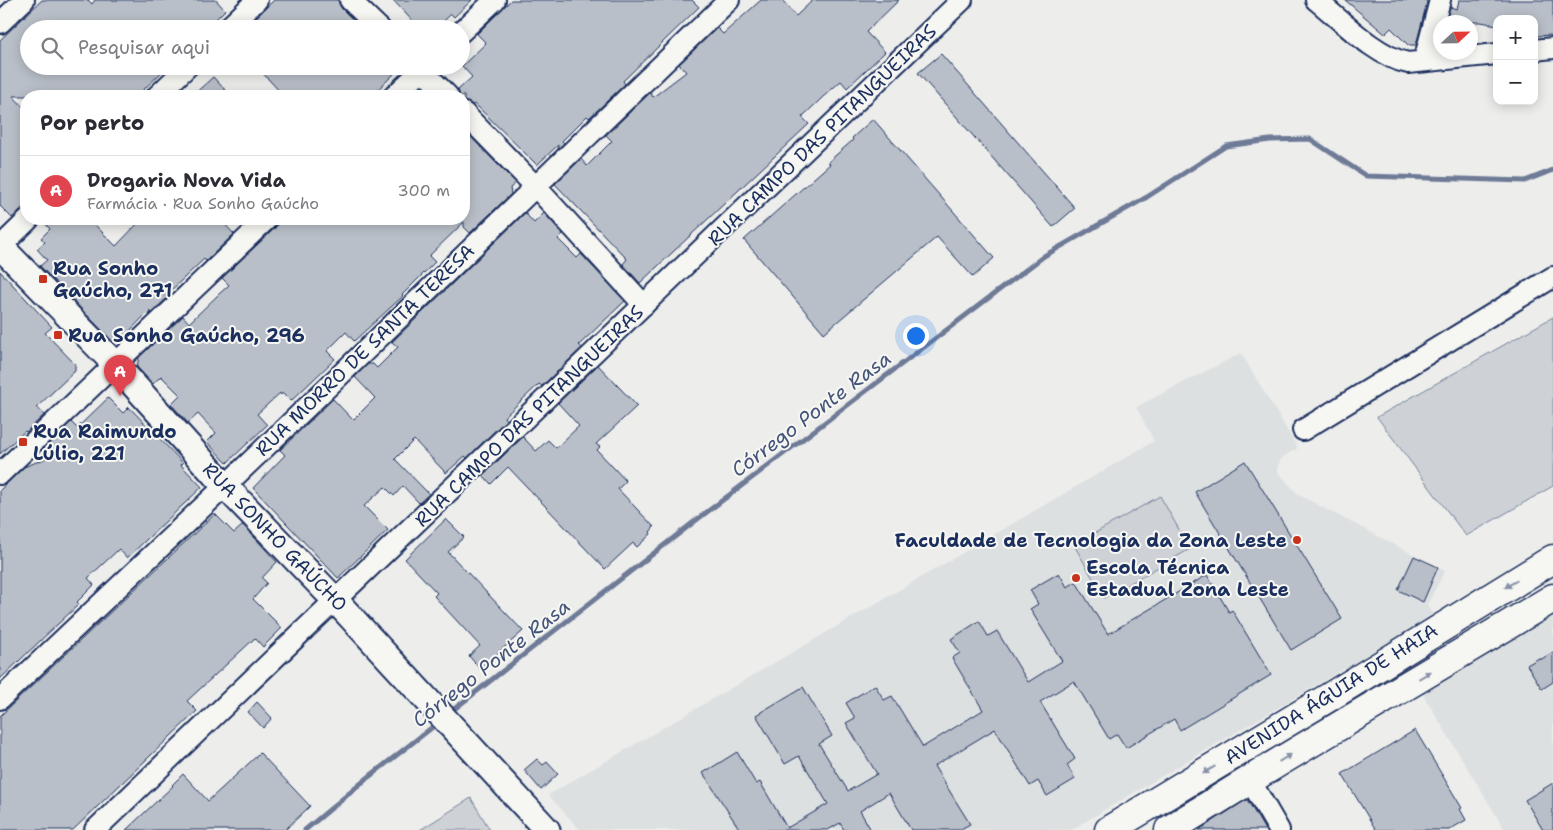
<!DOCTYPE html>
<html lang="pt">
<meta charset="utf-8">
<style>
:root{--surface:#fff;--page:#f7f7f7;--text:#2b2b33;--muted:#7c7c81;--line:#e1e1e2;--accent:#d93025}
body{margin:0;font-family:"Shantell Sans",sans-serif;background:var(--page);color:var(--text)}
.controls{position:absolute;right:15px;top:15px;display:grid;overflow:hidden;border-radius:10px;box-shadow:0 2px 12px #0003}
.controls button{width:45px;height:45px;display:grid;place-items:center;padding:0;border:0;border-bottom:1px solid var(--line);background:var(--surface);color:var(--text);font:25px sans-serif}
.compass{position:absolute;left:1433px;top:15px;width:45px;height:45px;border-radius:50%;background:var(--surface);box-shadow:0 2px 12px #0003;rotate:68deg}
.you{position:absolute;left:915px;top:335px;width:18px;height:18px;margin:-12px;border:4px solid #fff;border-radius:50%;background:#1a73e8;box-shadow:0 0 0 8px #1a73e833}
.badge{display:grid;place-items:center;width:32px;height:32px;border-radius:50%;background:var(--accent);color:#fff;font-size:16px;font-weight:700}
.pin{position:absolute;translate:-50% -41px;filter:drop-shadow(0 1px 2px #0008)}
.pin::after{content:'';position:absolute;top:26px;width:18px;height:15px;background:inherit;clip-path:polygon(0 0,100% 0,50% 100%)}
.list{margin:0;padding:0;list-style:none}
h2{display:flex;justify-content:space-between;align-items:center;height:65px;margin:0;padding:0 20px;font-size:21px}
h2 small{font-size:16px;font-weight:400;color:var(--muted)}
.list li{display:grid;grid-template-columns:32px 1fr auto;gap:15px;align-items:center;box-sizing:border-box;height:70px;padding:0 20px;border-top:1px solid var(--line)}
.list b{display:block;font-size:19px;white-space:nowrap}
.list p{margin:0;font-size:16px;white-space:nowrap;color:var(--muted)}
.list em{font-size:16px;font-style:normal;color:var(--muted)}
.icon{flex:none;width:28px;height:28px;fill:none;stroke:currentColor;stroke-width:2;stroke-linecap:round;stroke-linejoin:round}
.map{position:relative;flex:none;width:1553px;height:830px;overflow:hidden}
.search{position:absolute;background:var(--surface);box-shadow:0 2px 12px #0003;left:20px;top:20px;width:450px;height:55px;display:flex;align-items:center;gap:12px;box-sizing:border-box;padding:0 18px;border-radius:28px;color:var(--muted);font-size:19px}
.panel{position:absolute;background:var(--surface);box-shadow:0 2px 12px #0003;left:20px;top:90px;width:450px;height:135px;border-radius:20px}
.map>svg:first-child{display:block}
.built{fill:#dde0e1}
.green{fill:#ced2d7;stroke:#74809a}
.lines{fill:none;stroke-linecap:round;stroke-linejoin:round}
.stream{stroke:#6e7a96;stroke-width:5}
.building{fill:#b9bfc8;stroke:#1b2f5e}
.minor-casing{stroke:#1b2f5e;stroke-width:24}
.tertiary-casing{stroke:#1b2f5e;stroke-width:29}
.secondary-casing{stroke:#1b2f5e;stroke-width:31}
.minor{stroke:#f6f6f2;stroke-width:20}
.tertiary{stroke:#f6f6f2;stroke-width:25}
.secondary{stroke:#f6f6f2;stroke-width:28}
.oneway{fill:#8892a8}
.poi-dot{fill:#c8321e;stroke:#f6f6f2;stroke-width:2}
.labels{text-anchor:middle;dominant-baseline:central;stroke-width:4;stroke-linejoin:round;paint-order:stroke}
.street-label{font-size:19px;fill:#1b2f5e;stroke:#f6f6f2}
.poi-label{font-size:19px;font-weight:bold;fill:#1b2f5e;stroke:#f6f6f2;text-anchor:start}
.water-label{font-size:20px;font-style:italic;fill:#44547a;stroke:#f6f6f2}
</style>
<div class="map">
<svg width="1553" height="830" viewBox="0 0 1553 830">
<rect width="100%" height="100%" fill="#edeeec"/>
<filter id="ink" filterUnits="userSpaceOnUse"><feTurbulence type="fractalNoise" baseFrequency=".02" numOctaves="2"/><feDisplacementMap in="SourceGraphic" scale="10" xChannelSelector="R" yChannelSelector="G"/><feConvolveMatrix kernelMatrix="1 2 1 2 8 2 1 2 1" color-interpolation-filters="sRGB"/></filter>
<g filter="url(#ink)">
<g class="built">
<path d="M1241 353 1298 448 1283 457 1278 464V472L1299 495 1445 571 1427 605 1435 615 1071 830H580L548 795 1154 441 1136 407Z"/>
<path d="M1553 613V830H1505L1422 693Z"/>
</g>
<g class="green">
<path d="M1553 317V486L1466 536 1377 417Z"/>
<path d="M1160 496 1190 549 1104 598 1074 545Z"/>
<path d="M471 798 490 830H420Z"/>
</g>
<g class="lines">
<g class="stream">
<path d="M449 713 699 518 1044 256 1147 197 1226 146 1270 140 1310 139 1366 176 1525 181 1553 170"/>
<path d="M305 830 370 776 439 722"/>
</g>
</g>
<g class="building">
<path d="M42 0H88L92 4 95 0H216L225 10 206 29H29V66H168L137 96H13L26 110V204L12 218 0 206V40Z"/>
<path d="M274 0H338L342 9 363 29H244Z"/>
<path d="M393 0H472L454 17 451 14 436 29H420Z"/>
<path d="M511 0H692L699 7 623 81 625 84 589 118 587 116 562 141 564 143 558 149V145L537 165 475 104 473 105 464 101V96H460L458 90 472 77 462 66 486 43 477 34Z"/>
<path d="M761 0H782L796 16 813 0H899L866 32 885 52 847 88 841 81 823 97 802 117 809 124 640 283 623 264 627 259 555 184 581 159 587 166 612 141 606 135 650 93 653 97 686 72 679 64 717 28 723 34Z"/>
<path d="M1345 0H1425L1427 2 1416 45H1408L1391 28 1385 34Z"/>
<path d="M1459 0H1553V35L1534 36V19H1497V25L1481 22H1446L1450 7 1457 9Z"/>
<path d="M941 54 1075 208 1053 227 918 73Z"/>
<path d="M256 66H388L394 74 371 96H284Z"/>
<path d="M213 77 231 96H192Z"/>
<path d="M873 119 994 258 973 277 937 237 824 333 744 240 830 164 828 162 853 140 852 138Z"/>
<path d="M464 130 516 183 510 188 511 194 470 233 464 227V222L429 256 435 262 402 295 403 296 354 341 346 332 327 351 335 359 291 401 283 393 281 395 280 393 257 414 267 425 227 463 207 442 216 433 198 414 188 423 171 404 180 395 161 376 153 384 137 367 139 357 183 316 189 323 219 294 229 285 222 278 275 228 282 219H464Z"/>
<path d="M525 213 534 223 544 213 563 234 558 239 577 258 581 254 625 301 579 345 582 348 542 386 539 384 504 417 506 420 467 458 465 456 446 473 414 440 395 459 429 494 419 503 403 486 394 496 385 487 364 506 388 530 338 578 253 488 285 455 280 450 333 399 353 420 375 398 355 377 368 364H373L377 368 398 347 392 342Z"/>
<path d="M41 219H89L116 246 142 219H220L234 234 206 261 204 259 165 296 167 298 149 315 150 310 119 342 114 343 40 266 47 260 37 249 45 242 41 238 50 229Z"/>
<path d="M0 271 52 327 45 333 75 364V371L37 407 44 415 26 432 25 431 0 454Z"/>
<path d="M598 365 637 406 596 444 600 447 597 450 626 481 618 489 654 527 650 532 651 534 637 547 633 543 605 569 508 467 491 484 483 475 523 437 536 451 548 440 556 448 579 426 558 403Z"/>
<path d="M108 398 123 413 129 407 183 463 181 465 202 487 127 558 119 549 88 578 94 585 77 602 79 604 0 679V490L24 467 49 457 42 450 71 422 77 428Z"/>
<path d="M1245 461 1342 619 1291 650 1195 492Z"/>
<path d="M215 514 234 533 243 525 277 562 262 578 267 583 253 599 282 628 263 647 255 638 187 701 197 711 73 830H0V716Z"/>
<path d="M446 519 464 537 448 552 523 631 480 669 469 656 480 646 434 596 437 593 405 559Z"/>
<path d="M1414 556 1438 567 1423 602 1398 590Z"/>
<path d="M1059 573 1067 587 1076 582 1108 634 1207 575 1229 612 1232 610 1271 675 1180 730 1174 719 1126 748 1117 734 1109 739 1074 681 1040 702 1075 759 1067 765 1075 779 1047 796 1038 781 1030 786 995 729 934 766 970 824 959 830H911L889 793 860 811 871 830H844L840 823 828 830H740L703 773 737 752 756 784 760 782 787 828 828 804 799 756 785 764 756 715 803 687 832 736 819 744 848 791 877 774 846 723 855 718 846 703 875 685 884 700 892 696 923 747 983 710 952 658 960 653 951 639 979 621 988 636 997 631 1028 682 1062 661 1030 609 1038 604 1030 590Z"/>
<path d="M1553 652V682L1542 689 1527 665 1539 658 1540 660Z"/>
<path d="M257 702 272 718 263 728 248 712Z"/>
<path d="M1415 730 1462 808 1460 809 1466 820 1449 830H1376L1342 774Z"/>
<path d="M260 753 310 806 285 830H126L173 786 172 785 183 774 208 801Z"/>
<path d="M537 759 543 765 547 762 558 774 541 790 524 770Z"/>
<path d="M1553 783V830H1543L1525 800Z"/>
<path d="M1246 800 1248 801 1265 830H1199Z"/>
</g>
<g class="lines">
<g class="minor-casing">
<g id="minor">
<path d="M350 0 380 29"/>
<path d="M1316 0C1342 21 1377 57 1408 63L1497 54"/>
<path d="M0 23 24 0"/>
<path d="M227 29 257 0"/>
<path d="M461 32 495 0"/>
<path d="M1534 50 1553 48"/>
<path d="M1424 61 1440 0"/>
<path d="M418 66 448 96"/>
<path d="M157 96 188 66"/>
<path d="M394 96 426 66"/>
<path d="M464 113 535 186 644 305"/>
<path d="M0 247 29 219"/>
<path d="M1303 430 1553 277"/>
<path d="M0 474 267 219"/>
<path d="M0 699 225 486 729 0"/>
<path d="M1250 780 1279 830"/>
<path d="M95 830 962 0"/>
</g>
</g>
<g class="tertiary-casing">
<path id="tertiary" d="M0 246 115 364 225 486 336 601 547 830"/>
</g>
<g class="secondary-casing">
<g id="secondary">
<path d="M1109 830 1331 696 1553 559"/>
<path d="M1169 830 1279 762 1553 598"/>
</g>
</g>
<use href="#minor" class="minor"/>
<use href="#tertiary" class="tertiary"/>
<use href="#secondary" class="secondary"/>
</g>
<defs><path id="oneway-solid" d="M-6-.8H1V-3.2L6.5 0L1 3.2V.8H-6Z" transform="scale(1.25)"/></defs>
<g class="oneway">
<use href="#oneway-solid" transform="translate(1511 584) rotate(149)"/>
<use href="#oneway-solid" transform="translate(1425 675) rotate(-31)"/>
<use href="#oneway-solid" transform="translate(1285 758) rotate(-31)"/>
<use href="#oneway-solid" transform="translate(1209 770) rotate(149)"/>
</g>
</g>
<g class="poi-dot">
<rect x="38" y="274" width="10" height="10" rx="2.5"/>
<rect x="53" y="330" width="10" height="10" rx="2.5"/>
<rect x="18" y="437" width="10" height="10" rx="2.5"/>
<circle cx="1297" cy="540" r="5"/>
<circle cx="1076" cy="578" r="5"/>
</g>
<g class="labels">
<g class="street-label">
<text transform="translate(822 135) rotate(-44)">RUA CAMPO DAS PITANGUEIRAS</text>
<text transform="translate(365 350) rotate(-44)">RUA MORRO DE SANTA TERESA</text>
<text transform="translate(529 416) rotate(-44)">RUA CAMPO DAS PITANGUEIRAS</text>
<text transform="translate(275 537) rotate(46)">RUA SONHO GAÚCHO</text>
<text transform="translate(1331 694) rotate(-32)">AVENIDA ÁGUIA DE HAIA</text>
</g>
<g class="poi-label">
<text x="53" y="268">Rua Sonho<tspan x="53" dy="22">Gaúcho, 271</tspan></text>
<text x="68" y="335">Rua Sonho Gaúcho, 296</text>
<text x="33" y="431">Rua Raimundo<tspan x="33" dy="22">Lúlio, 221</tspan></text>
<text x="1287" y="540" text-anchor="end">Faculdade de Tecnologia da Zona Leste</text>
<text x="1086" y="567">Escola Técnica<tspan x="1086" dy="22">Estadual Zona Leste</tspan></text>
</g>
<g class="water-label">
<text transform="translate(811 414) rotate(-37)">Córrego Ponte Rasa</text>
<text transform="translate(491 663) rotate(-38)">Córrego Ponte Rasa</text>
</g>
</g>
</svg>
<div class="controls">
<button>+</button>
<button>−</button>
</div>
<svg class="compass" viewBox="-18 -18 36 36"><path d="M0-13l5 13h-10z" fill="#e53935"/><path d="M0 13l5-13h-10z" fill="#7c7c81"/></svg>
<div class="you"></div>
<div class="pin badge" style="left:120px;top:396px;background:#e0444e">A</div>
<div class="search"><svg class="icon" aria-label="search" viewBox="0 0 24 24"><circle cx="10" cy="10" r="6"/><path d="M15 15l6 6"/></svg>Pesquisar aqui</div>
<section class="panel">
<h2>Por perto<small></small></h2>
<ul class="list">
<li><span class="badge" style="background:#e0444e">A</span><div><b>Drogaria Nova Vida</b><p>Farmácia · Rua Sonho Gaúcho</p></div><em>300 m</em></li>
</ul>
</section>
</div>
